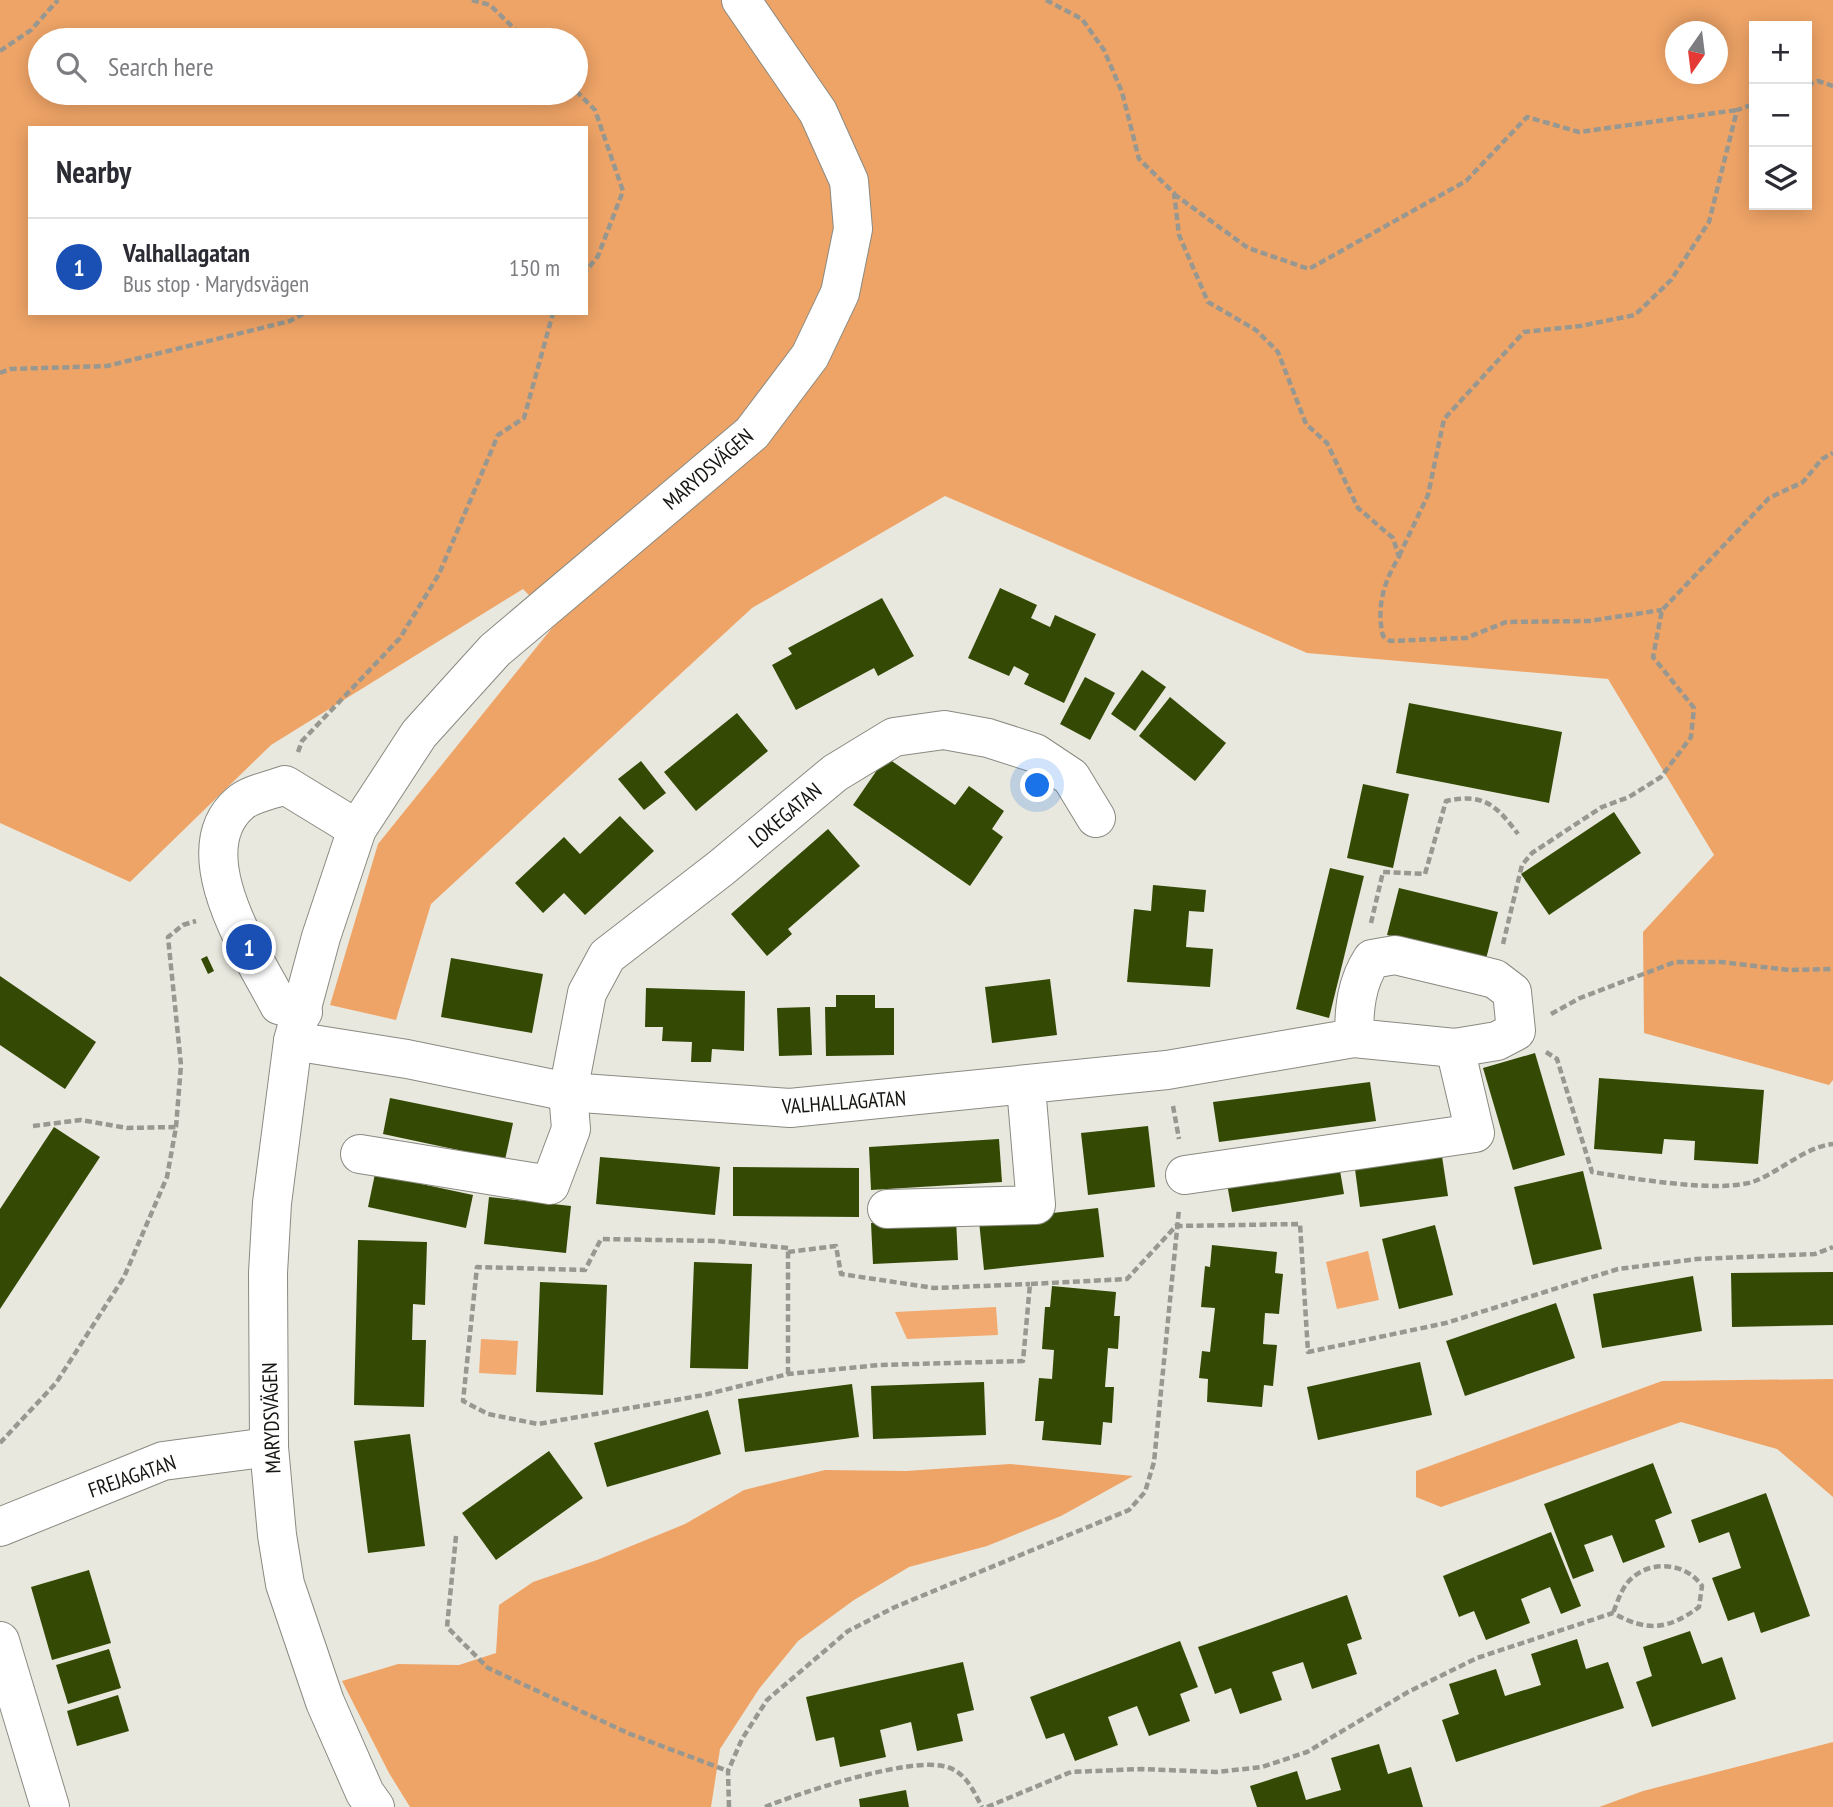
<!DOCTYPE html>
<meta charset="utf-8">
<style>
:root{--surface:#fff;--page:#f2f2f3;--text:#2b2b33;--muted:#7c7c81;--line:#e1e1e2;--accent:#25697a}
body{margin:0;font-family:"PT Sans Narrow",sans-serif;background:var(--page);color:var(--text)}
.controls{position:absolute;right:21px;top:21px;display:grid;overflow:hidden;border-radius:0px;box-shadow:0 4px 18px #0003}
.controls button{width:63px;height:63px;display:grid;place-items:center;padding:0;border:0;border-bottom:2px solid var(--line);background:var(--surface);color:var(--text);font:35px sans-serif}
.compass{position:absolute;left:1665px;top:21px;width:63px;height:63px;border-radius:50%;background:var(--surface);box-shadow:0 4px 18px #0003;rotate:194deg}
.you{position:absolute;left:1038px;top:786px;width:24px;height:24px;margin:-18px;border:5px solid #fff;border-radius:50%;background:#1a73e8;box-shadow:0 0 0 10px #1a73e833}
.badge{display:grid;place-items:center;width:46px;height:46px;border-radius:50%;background:var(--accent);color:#fff;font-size:23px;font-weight:700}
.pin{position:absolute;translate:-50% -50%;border:4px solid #fff;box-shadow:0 2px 7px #0006}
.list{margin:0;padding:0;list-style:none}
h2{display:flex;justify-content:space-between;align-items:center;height:91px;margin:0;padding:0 28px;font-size:30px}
h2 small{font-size:23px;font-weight:400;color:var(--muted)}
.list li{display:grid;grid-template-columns:46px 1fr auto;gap:21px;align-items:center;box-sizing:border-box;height:98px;padding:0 28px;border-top:2px solid var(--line)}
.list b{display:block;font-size:26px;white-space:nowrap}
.list p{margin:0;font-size:23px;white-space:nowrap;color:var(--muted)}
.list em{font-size:23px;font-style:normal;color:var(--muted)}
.icon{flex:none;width:38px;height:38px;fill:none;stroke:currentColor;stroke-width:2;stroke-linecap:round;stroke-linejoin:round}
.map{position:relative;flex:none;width:1833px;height:1807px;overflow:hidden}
.search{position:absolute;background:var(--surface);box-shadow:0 4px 18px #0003;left:28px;top:28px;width:560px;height:77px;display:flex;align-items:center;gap:18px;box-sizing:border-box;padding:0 24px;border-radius:38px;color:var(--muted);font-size:26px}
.panel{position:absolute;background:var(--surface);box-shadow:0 4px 18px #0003;left:28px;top:126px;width:560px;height:189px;border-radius:0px}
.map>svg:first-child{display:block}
.green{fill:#f2aa70}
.forest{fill:#efa467;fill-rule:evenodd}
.building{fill:#344a04}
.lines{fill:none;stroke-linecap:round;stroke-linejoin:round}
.minor-casing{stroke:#8a8a82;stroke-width:40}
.path{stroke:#989891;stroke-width:4.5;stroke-dasharray:7 3.5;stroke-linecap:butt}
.minor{stroke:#fff;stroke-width:38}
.labels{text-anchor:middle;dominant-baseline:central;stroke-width:7;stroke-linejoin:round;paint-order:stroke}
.street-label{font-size:21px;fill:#151512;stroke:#fff}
</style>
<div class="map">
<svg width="1833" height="1807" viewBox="0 0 1833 1807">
<rect width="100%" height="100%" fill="#e8e8df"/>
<g class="green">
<path d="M1368 1251 1379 1300 1337 1309 1326 1262Z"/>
<path d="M996 1307 998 1335 907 1339 895 1312Z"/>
<path d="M481 1339 518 1341 516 1375 479 1373Z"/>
</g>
<g class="forest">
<path d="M0 0H1833V1080L1829 1085 1644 1033 1643 932 1714 855 1608 679 1307 653 945 496 752 608 431 904 396 1020 330 1005 378 844 556 623 523 589 271 745 130 882 0 823ZM1754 26H1807V205H1754ZM1675 32H1717V74H1675ZM40 40H576V93H40ZM30 128H586V313H30Z"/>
<path d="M1833 1379V1497L1777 1449 1681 1422 1441 1507 1416 1497V1471L1662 1381Z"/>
<path d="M1010 1464 1133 1476 1061 1516 987 1546 909 1567 854 1600 798 1641 759 1689 720 1749 711 1807H410L389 1773 342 1681 398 1664 459 1665 496 1653 499 1605 533 1582 597 1560 685 1524 744 1490 825 1470 906 1471Z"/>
<path d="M1833 1742V1807H1599L1643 1791Z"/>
</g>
<g class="building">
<path d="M1000 588 1037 605 1031 618 1050 627 1055 615 1096 634 1064 703 1024 684 1029 674 1014 666 1009 676 968 658Z"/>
<path d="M882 598 914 656 878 676 874 668 796 710 772 665 792 654 788 648Z"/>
<path d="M1142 670 1166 687 1135 731 1111 714Z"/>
<path d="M1085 677 1115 693 1090 740 1060 724Z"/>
<path d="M1170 697 1226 743 1195 781 1139 736Z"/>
<path d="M1409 703 1562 732 1549 803 1396 773Z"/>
<path d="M737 713 768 751 696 811 664 772Z"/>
<path d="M886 757 955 805 969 786 1004 811 992 829 1003 837 970 886 853 805Z"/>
<path d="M641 761 666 793 644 810 618 779Z"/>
<path d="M1363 784 1409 794 1393 868 1347 858Z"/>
<path d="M1614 812 1641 853 1549 915 1521 874Z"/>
<path d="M620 816 654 851 585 915 564 893 543 913 515 883 564 837 580 854Z"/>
<path d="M828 829 860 866 788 929 792 934 767 956 731 914Z"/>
<path d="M1330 868 1364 876 1329 1018 1296 1009Z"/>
<path d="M1153 885 1206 890 1204 912 1189 911 1186 947 1213 949 1210 987 1127 982 1134 909 1151 911Z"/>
<path d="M1399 888 1498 912 1486 959 1387 935Z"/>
<path d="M207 956 214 971 208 974 201 959Z"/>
<path d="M451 958 543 974 532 1033 441 1017Z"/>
<path d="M0 976 96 1042 65 1089 0 1045Z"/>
<path d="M1050 979 1057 1035 992 1043 985 987Z"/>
<path d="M646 988 745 991 744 1051 712 1049 711 1062H691L692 1042 662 1041 663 1027H645Z"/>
<path d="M836 995H875V1008H894V1055L826 1056 825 1007H836Z"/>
<path d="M810 1007 812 1055 779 1056 777 1008Z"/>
<path d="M1535 1053 1565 1155 1513 1170 1483 1068Z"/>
<path d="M1599 1078 1764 1090 1758 1164 1694 1160 1695 1141 1664 1139 1662 1154 1594 1149Z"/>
<path d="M1370 1082 1376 1121 1219 1142 1213 1102Z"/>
<path d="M390 1098 513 1123 505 1160 383 1134Z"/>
<path d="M1148 1126 1155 1187 1088 1195 1081 1133Z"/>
<path d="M54 1127 100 1157 0 1309V1209Z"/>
<path d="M999 1139 1002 1182 871 1190 869 1147Z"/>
<path d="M1440 1143 1448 1196 1360 1207 1353 1154Z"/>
<path d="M600 1157 720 1167 715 1215 596 1204Z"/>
<path d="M1338 1159 1344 1194 1232 1212 1226 1178Z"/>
<path d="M733 1167 859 1168V1217L733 1216Z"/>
<path d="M1583 1171 1602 1249 1533 1265 1514 1187Z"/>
<path d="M375 1174 473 1195 466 1228 368 1207Z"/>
<path d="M489 1197 571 1206 566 1253 484 1244Z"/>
<path d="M1098 1208 1104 1257 984 1270 979 1221Z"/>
<path d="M956 1219 958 1260 873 1264 871 1223Z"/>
<path d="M1435 1225 1453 1295 1399 1309 1382 1239Z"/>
<path d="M358 1240 427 1242 425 1305 413 1304 412 1340H426L424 1407 354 1405Z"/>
<path d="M1212 1245 1277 1252 1275 1273 1283 1274 1279 1314 1265 1313 1263 1344 1277 1345 1273 1386 1264 1385 1262 1407 1207 1402 1208 1379 1199 1378 1202 1351 1210 1352 1215 1308 1201 1307 1205 1266 1210 1267Z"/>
<path d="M694 1262 752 1264 748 1369 690 1368Z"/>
<path d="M1833 1272V1325L1732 1327 1731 1273Z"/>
<path d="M1693 1276 1702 1331 1602 1348 1593 1294Z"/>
<path d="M540 1282 607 1285 603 1395 536 1392Z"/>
<path d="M1052 1286 1116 1292 1114 1316H1120L1118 1349 1108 1348 1105 1387H1114L1112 1423 1103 1422 1101 1445 1042 1440 1044 1421H1035L1039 1378 1052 1379 1054 1350 1042 1349 1045 1307H1050Z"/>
<path d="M1556 1303 1575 1358 1465 1396 1446 1341Z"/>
<path d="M1420 1362 1432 1415 1318 1440 1307 1387Z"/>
<path d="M984 1382 986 1435 873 1439 871 1386Z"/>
<path d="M852 1384 859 1437 745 1452 738 1399Z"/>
<path d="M708 1410 721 1454 607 1487 594 1443Z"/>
<path d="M410 1434 425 1546 368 1553 354 1441Z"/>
<path d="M549 1451 583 1498 496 1560 462 1513Z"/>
<path d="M1653 1463 1672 1513 1655 1520 1665 1547 1623 1563 1612 1535 1584 1545 1594 1571 1573 1579 1544 1504Z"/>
<path d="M1766 1493 1810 1616 1761 1633 1754 1612 1728 1621 1712 1578 1741 1568 1729 1532 1699 1543 1691 1520Z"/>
<path d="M1551 1532 1581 1606 1561 1614 1550 1587 1521 1599 1530 1623 1486 1640 1474 1611 1459 1617 1443 1576Z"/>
<path d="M89 1570 111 1643 52 1660 31 1587Z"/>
<path d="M1347 1595 1362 1639 1347 1644 1357 1674 1312 1689 1303 1662 1272 1672 1282 1700 1240 1714 1231 1688 1215 1694 1198 1647Z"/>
<path d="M1690 1631 1702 1664 1722 1657 1736 1699 1652 1727 1636 1682 1652 1676 1643 1647Z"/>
<path d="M1577 1639 1586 1669 1608 1662 1624 1708 1456 1762 1442 1720 1459 1714 1449 1684 1496 1669 1505 1696 1541 1685 1531 1654Z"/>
<path d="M1180 1641 1198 1687 1180 1694 1190 1721 1149 1736 1137 1706 1108 1717 1118 1745 1075 1761 1064 1733 1046 1739 1030 1697Z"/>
<path d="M109 1649 121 1688 68 1704 56 1665Z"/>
<path d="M963 1662 974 1710 957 1714 963 1741 917 1751 911 1722 880 1730 886 1757 840 1767 834 1737 816 1741 806 1697Z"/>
<path d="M118 1695 129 1731 77 1746 67 1711Z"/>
<path d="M1379 1744 1388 1774 1411 1767 1423 1807H1257L1250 1786 1297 1771 1306 1800 1341 1790 1331 1758Z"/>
<path d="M906 1790 909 1807H860L859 1799Z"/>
</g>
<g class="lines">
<g class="minor-casing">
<g id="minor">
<path d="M303 1012 279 1005C253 955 183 852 240 803 250 794 272 790 285 785L357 829"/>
<path d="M293 1041 407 1059 568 1092 790 1108 1167 1070 1354 1038 1455 1048 1497 1041 1516 1031 1512 992 1495 979 1475 974 1395 955 1372 959C1356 983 1354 1009 1354 1038"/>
<path d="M360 1154 550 1185 571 1129 568 1092 587 993 607 956 721 868 835 773 894 737 944 730 988 738 1035 753 1071 777 1096 818"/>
<path d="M1185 1175 1475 1133 1455 1048"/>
<path d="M887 1209 1036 1205 1026 1087"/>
<path d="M0 1527 163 1461 269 1447"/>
<path d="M0 1641 50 1807"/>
<path d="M375 1807 365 1793 325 1702 285 1584 277 1535 269 1447 268 1273 272 1203 293 1041 321 937 357 829 419 734 495 650 752 433 810 356 840 293 853 229 849 181 818 112 741 0"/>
</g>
</g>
<g class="path">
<path d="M472 0 490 5 526 40"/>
<path d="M1046 0 1082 19 1104 50 1122 92 1139 159 1174 193 1179 235 1208 302 1256 330 1278 352 1306 424 1327 443 1358 508 1393 538 1399 557C1384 581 1376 607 1383 636L1390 641 1466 638 1506 622 1589 621 1662 610"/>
<path d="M0 51 31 30 58 0"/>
<path d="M1807 85 1818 81 1833 86"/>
<path d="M576 91 595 110 623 191 598 256 586 271"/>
<path d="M1174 194 1248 248 1309 269 1466 181 1527 117 1579 132 1737 110"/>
<path d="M0 373 10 369 107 366 290 321 304 313"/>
<path d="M1399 556 1428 495 1444 419 1524 332 1580 326 1635 315 1671 280 1709 222 1737 110 1754 104"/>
<path d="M298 752 302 741 400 638 439 574 498 435 524 418 553 313"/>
<path d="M1371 923 1383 872 1425 874 1446 801C1484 793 1496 805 1518 834"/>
<path d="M1503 944 1522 865 1532 853 1602 807 1629 797 1661 777 1691 737 1694 708 1653 657 1662 610 1769 498 1803 482 1822 459 1833 453"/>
<path d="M1551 1014 1580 998 1675 962H1721L1789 970 1833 969"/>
<path d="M1546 1052 1557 1059 1592 1172C1630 1178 1721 1194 1755 1181 1781 1171 1805 1147 1833 1144"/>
<path d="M1173 1106 1179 1139"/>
<path d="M33 1126 81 1120 127 1128 176 1127"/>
<path d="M788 1252 836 1246 841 1274 934 1288 1030 1284"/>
<path d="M788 1374V1248L715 1241 601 1239 585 1270 477 1267 463 1401 488 1414 538 1424 704 1395 788 1374 879 1365 1023 1361 1030 1284 1127 1279 1176 1226 1300 1224 1308 1352 1446 1323 1618 1269 1697 1259 1815 1254 1833 1247"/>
<path d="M0 1443 56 1383 124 1277 167 1177 176 1127 181 1065 168 937 183 925 196 921"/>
<path d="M456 1536 447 1627 488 1668 630 1734 728 1771"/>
<path d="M729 1807 728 1771 742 1739 767 1700 848 1631 895 1607 1129 1510 1145 1492 1154 1462 1179 1209"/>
<path d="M765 1807C802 1792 906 1758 943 1766 965 1770 973 1790 982 1807"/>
<path d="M987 1807 1071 1772 1141 1769 1216 1772 1262 1767 1307 1752 1408 1692 1477 1658 1613 1613C1647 1632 1668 1630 1699 1607L1702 1586C1686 1562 1648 1559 1628 1582 1621 1590 1617 1603 1613 1613"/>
</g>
<use href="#minor" class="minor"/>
</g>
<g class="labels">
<g class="street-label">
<text transform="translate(708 469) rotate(-41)">MARYDSVÄGEN</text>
<text transform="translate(785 815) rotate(-40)">LOKEGATAN</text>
<text transform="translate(844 1102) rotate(-4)">VALHALLAGATAN</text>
<text transform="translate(271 1418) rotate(-92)">MARYDSVÄGEN</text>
<text transform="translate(132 1476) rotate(-19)">FREJAGATAN</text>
</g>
</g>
</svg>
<div class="controls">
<button>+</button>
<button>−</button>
<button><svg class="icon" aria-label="layers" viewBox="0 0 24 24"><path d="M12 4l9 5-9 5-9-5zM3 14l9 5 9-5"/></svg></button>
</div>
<svg class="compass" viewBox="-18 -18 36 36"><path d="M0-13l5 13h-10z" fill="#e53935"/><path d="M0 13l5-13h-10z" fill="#7c7c81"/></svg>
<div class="you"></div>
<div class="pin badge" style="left:249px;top:947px;background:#1a4fb4">1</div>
<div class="search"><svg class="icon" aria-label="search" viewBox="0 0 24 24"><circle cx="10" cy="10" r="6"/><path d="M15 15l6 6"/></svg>Search here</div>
<section class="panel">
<h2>Nearby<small></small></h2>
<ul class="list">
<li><span class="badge" style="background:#1a4fb4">1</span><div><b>Valhallagatan</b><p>Bus stop · Marydsvägen</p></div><em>150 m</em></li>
</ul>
</section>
</div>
